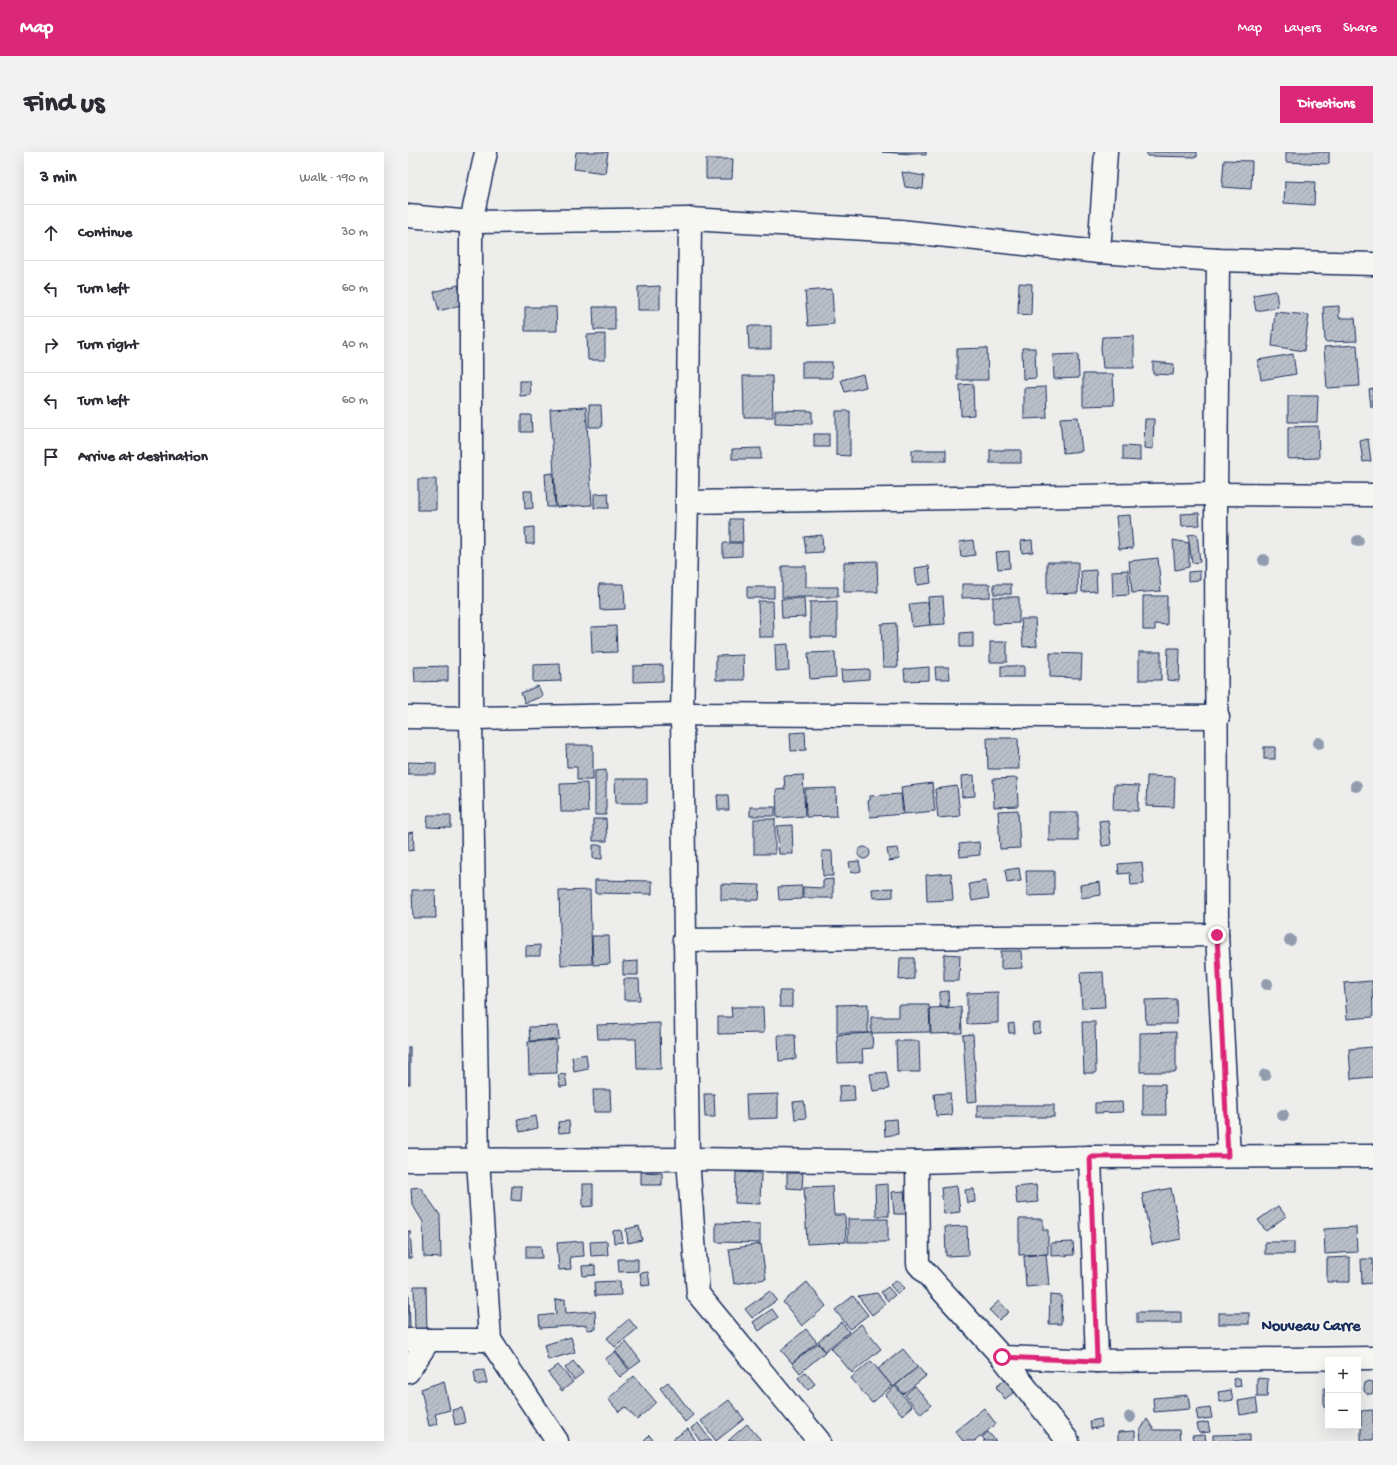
<!DOCTYPE html>
<meta charset="utf-8">
<style>
:root{--surface:#fff;--page:#f2f2f3;--text:#2b2b33;--muted:#7c7c81;--line:#e1e1e2;--accent:#db2777}
body{margin:0;font-family:"Gochi Hand",sans-serif;background:var(--page);color:var(--text)}
.controls{position:absolute;right:12px;bottom:12px;display:grid;overflow:hidden;border-radius:0px;box-shadow:0 4px 16px #0002}
.controls button{width:36px;height:36px;display:grid;place-items:center;padding:0;border:0;border-bottom:1px solid var(--line);background:var(--surface);color:var(--text);font:20px sans-serif}
.stop{position:absolute;width:12px;height:12px;margin:-9px;border:3px solid #db2777;border-radius:50%;background:#fff}
.stop.end{background:#db2777;border-color:#fff;box-shadow:0 1px 4px #0008}
.list{margin:0;padding:0;list-style:none}
h2{display:flex;justify-content:space-between;align-items:center;height:52px;margin:0;padding:0 16px;font-size:17px}
h2 small{font-size:13px;font-weight:400;color:var(--muted)}
.list li{display:grid;grid-template-columns:26px 1fr auto;gap:12px;align-items:center;box-sizing:border-box;height:56px;padding:0 16px;border-top:1px solid var(--line)}
.list b{display:block;font-size:15px;white-space:nowrap}
.list em{font-size:13px;font-style:normal;color:var(--muted)}
.icon{flex:none;width:22px;height:22px;fill:none;stroke:currentColor;stroke-width:2;stroke-linecap:round;stroke-linejoin:round}
.map{position:relative;flex:none;width:965px;height:1289px;overflow:hidden;border-radius:0px}
header{display:flex;align-items:center;gap:24px;box-sizing:border-box;height:56px;padding:0 20px;background:var(--accent);color:#fff}
header strong{font-size:19px}
nav{display:flex;gap:22px;margin-inline-start:auto;font-size:14px}
.intro{display:flex;align-items:center;justify-content:space-between;box-sizing:border-box;height:96px;padding:0 24px}
h1{margin:0;font-size:28px}
.button{padding:10px 18px;border-radius:0px;background:var(--accent);color:#fff;font-size:14px;font-weight:700}
main{display:flex;gap:24px;padding:0 24px}
aside{flex:1;background:var(--surface);border-radius:0px;box-shadow:0 4px 16px #0002}
.map>svg:first-child{display:block}
.building{fill:url(#building-hatch);stroke:#1b2f5e}
.lines{fill:none;stroke-linecap:round;stroke-linejoin:round}
.minor-casing{stroke:#1b2f5e;stroke-width:25}
.minor{stroke:#f6f6f2;stroke-width:22}
.tree{fill:#929cae}
.route{stroke:#db2777;stroke-width:5}
.labels{text-anchor:middle;dominant-baseline:central;stroke-width:3;stroke-linejoin:round;paint-order:stroke}
.neighbourhood-label{font-size:16px;font-weight:bold;fill:#1b2f5e;stroke:#f6f6f2}
</style>
<header>
<strong>Map</strong>
<nav><a>Map</a><a>Layers</a><a>Share</a></nav>
</header>
<div class="intro"><h1>Find us</h1><a class="button">Directions</a></div>
<main>
<aside>
<h2>3 min<small>Walk · 190 m</small></h2>
<ul class="list">
<li><svg class="icon" aria-label="ahead" viewBox="0 0 24 24"><path d="M12 20V5M6 11l6-6 6 6"/></svg><div><b>Continue</b></div><em>30 m</em></li>
<li><svg class="icon" aria-label="left" viewBox="0 0 24 24"><path d="M17 20v-9H6M10 6l-5 5 5 5"/></svg><div><b>Turn left</b></div><em>60 m</em></li>
<li><svg class="icon" aria-label="right" viewBox="0 0 24 24"><path d="M7 20v-9h11M14 6l5 5-5 5"/></svg><div><b>Turn right</b></div><em>40 m</em></li>
<li><svg class="icon" aria-label="left" viewBox="0 0 24 24"><path d="M17 20v-9H6M10 6l-5 5 5 5"/></svg><div><b>Turn left</b></div><em>60 m</em></li>
<li><svg class="icon" aria-label="arrive" viewBox="0 0 24 24"><path d="M6 21V4h12l-3 4 3 4H6"/></svg><div><b>Arrive at destination</b></div></li>
</ul>
</aside>
<div class="map">
<svg width="965" height="1289" viewBox="0 0 965 1289">
<defs>
<pattern id="building-hatch" width="6" height="6" patternUnits="userSpaceOnUse"><rect width="6" height="6" fill="#b9bfc8"/><path d="M-1 1l2-2M0 6l6-6M5 7l2-2" fill="none" stroke="#9ea4ae"/></pattern>
</defs>
<rect width="100%" height="100%" fill="#edeeec"/>
<filter id="ink" filterUnits="userSpaceOnUse"><feTurbulence type="fractalNoise" baseFrequency=".025" numOctaves="2"/><feDisplacementMap in="SourceGraphic" scale="8" xChannelSelector="R" yChannelSelector="G"/><feConvolveMatrix kernelMatrix="1 2 1 2 8 2 1 2 1" color-interpolation-filters="sRGB"/></filter>
<g filter="url(#ink)">
<g class="building">
<path d="M168 0H200L197 21 166 17Z"/>
<path d="M474 0H518V3Z"/>
<path d="M739 0H789V5L739 4Z"/>
<path d="M878 0H921V12L878 10Z"/>
<path d="M298 7H325L324 27H298Z"/>
<path d="M816 8 844 9 843 37 814 35Z"/>
<path d="M494 20 516 24 515 37 497 35Z"/>
<path d="M877 29 907 30 906 53 876 51Z"/>
<path d="M611 131 624 132 623 163 610 162Z"/>
<path d="M50 133 56 152 31 159 26 140Z"/>
<path d="M252 134V158H230V135Z"/>
<path d="M424 137 426 172 400 174 397 139Z"/>
<path d="M868 139 870 155 848 159 845 143Z"/>
<path d="M931 154V166H947L949 189 917 190 915 155Z"/>
<path d="M117 155H148L149 179H117Z"/>
<path d="M185 155H207V178H186Z"/>
<path d="M867 160 901 163 896 199 864 194Z"/>
<path d="M340 174H363V197H341Z"/>
<path d="M197 182V208H180L179 183Z"/>
<path d="M726 184V216H695L693 196 694 185Z"/>
<path d="M949 193 952 234 919 236 916 195Z"/>
<path d="M579 196 580 228H549V197Z"/>
<path d="M614 196H627L628 226 615 227Z"/>
<path d="M670 202 671 226 646 227 645 203Z"/>
<path d="M885 202 888 222 853 228 850 208Z"/>
<rect x="394" y="210" width="30" height="16"/>
<path d="M745 210 766 212 765 223 745 222Z"/>
<path d="M455 222 458 235 437 240 433 228Z"/>
<path d="M675 222H705L706 253 675 254Z"/>
<path d="M335 224H364L365 265H336Z"/>
<path d="M112 229H122L123 243 112 244Z"/>
<path d="M565 232 566 263 553 264 552 233Z"/>
<path d="M638 235 639 266 616 267V236Z"/>
<path d="M965 236V255H963L961 237Z"/>
<path d="M880 244H910L909 270H880Z"/>
<path d="M181 253H193L194 275H181Z"/>
<path d="M178 255 184 353 148 355 142 257Z"/>
<path d="M367 258 404 259V272L367 271Z"/>
<path d="M428 259H442V304L428 303Z"/>
<path d="M113 263H123L124 280H113Z"/>
<path d="M670 265 674 299 655 301 652 266Z"/>
<path d="M737 267H746L745 297 736 296Z"/>
<path d="M910 274 911 306 880 307V275Z"/>
<rect x="406" y="282" width="15" height="13"/>
<path d="M960 287 963 309 955 310 952 289Z"/>
<path d="M715 294 732 295V309L715 308Z"/>
<path d="M353 296V307H324V297Z"/>
<rect x="504" y="298" width="34" height="11"/>
<rect x="582" y="298" width="31" height="13"/>
<path d="M145 321 147 355H139L137 322Z"/>
<rect x="10" y="327" width="18" height="31"/>
<path d="M116 339H124L125 356 117 357Z"/>
<path d="M200 341 201 356H186V342Z"/>
<path d="M791 361 792 373 774 374 773 362Z"/>
<path d="M722 363 725 396 711 397 708 364Z"/>
<path d="M322 367H334L335 390H322Z"/>
<path d="M126 375V392H118L117 376Z"/>
<path d="M789 382 792 410 784 411 780 383Z"/>
<path d="M414 383 415 400 398 401 396 385Z"/>
<path d="M565 388 567 403 553 405 551 390Z"/>
<path d="M624 388 625 400 614 401 613 389Z"/>
<path d="M765 388 781 391V415L767 418Z"/>
<path d="M315 391H334V404L315 405Z"/>
<path d="M601 399 602 416 590 417 588 400Z"/>
<path d="M750 406 753 439 724 441 721 409Z"/>
<path d="M469 409 470 440H436V410Z"/>
<path d="M639 410H670V441L639 442Z"/>
<path d="M374 414H398V435H430V445H374Z"/>
<path d="M521 414 523 431 509 433 507 416Z"/>
<path d="M688 418 689 439 674 440 673 419Z"/>
<path d="M720 418 721 443 705 444 704 419Z"/>
<path d="M792 419V428L780 429V420Z"/>
<path d="M191 432H216L217 457 192 458Z"/>
<path d="M554 432H582V445L554 446Z"/>
<rect x="586" y="432" width="17" height="10"/>
<rect x="339" y="435" width="27" height="11"/>
<path d="M535 444 537 472 522 473 520 445Z"/>
<path d="M735 444H759V473L747 472V478H735Z"/>
<path d="M585 445H611V471L585 472Z"/>
<path d="M396 446 397 465 374 466 373 447Z"/>
<path d="M350 449H365L366 485H351Z"/>
<path d="M429 449V485H402V450Z"/>
<path d="M520 450 522 473 504 475 501 452Z"/>
<path d="M613 467H627L629 494 615 495Z"/>
<path d="M488 471 490 515H475L473 472Z"/>
<path d="M208 474 209 500 184 501 183 475Z"/>
<path d="M565 480V495H552V481Z"/>
<rect x="582" y="490" width="17" height="20"/>
<path d="M380 492 381 518 368 519 367 493Z"/>
<path d="M760 496H772L771 529 759 528Z"/>
<path d="M427 500 428 525 402 527 400 501Z"/>
<rect x="731" y="500" width="22" height="28"/>
<path d="M642 501 674 502 673 526 642 525Z"/>
<path d="M335 503 336 528H308V504Z"/>
<path d="M152 512 153 529 125 530V513Z"/>
<path d="M255 513V529L225 530V514Z"/>
<path d="M40 514V529L7 530 6 515Z"/>
<rect x="593" y="514" width="23" height="11"/>
<path d="M521 515V528L497 529 496 517Z"/>
<path d="M527 515H541L542 527H528Z"/>
<path d="M461 517V527L434 529 433 518Z"/>
<path d="M130 534 135 544 117 551 113 541Z"/>
<path d="M397 580 398 598 383 599 382 581Z"/>
<path d="M579 586H610L611 617H580Z"/>
<path d="M158 593H185V628H169V615H159Z"/>
<rect x="856" y="595" width="11" height="12"/>
<path d="M0 610 28 611V622H0Z"/>
<path d="M198 618V663H187V619Z"/>
<path d="M395 623 397 664 369 666 368 638 377 637 376 624Z"/>
<path d="M566 623 567 644 554 645 553 624Z"/>
<path d="M739 624 767 625 766 655 738 654Z"/>
<path d="M609 626 610 654 586 655 585 627Z"/>
<path d="M207 627H239V651H208Z"/>
<path d="M179 631 180 660H153L152 632Z"/>
<path d="M524 631 527 659 496 662 493 635Z"/>
<path d="M706 633 731 634 730 659 705 658Z"/>
<path d="M549 634 552 664 530 666 527 637Z"/>
<path d="M428 636 429 664 398 665 397 637Z"/>
<path d="M493 642 495 662 462 665 460 649 462 648V644Z"/>
<path d="M309 643H320L321 658H310Z"/>
<rect x="342" y="655" width="25" height="9"/>
<path d="M610 658 612 696 592 697 590 659Z"/>
<rect x="641" y="660" width="29" height="29"/>
<path d="M20 663H43V676L19 675Z"/>
<path d="M185 667H198L199 689H185Z"/>
<rect x="346" y="667" width="21" height="35"/>
<path d="M700 668 703 693 694 694 691 669Z"/>
<path d="M384 673 385 702H371L369 674Z"/>
<path d="M5 680 6 698 0 699V681Z"/>
<path d="M571 690 572 703 552 705 551 692Z"/>
<path d="M185 693H194V707L185 706Z"/>
<circle cx="456" cy="701" r="6"/>
<path d="M490 696 492 707 481 709 479 697Z"/>
<path d="M414 699H424L425 724H415Z"/>
<path d="M451 709 453 719 443 721 441 710Z"/>
<path d="M734 710 736 732 723 733 722 721 711 722 710 712Z"/>
<path d="M611 716 613 729 599 731 597 718Z"/>
<path d="M618 719H646V743L619 744Z"/>
<path d="M543 721 545 748 519 749 518 723Z"/>
<path d="M425 727V746H395V735L415 736V728Z"/>
<path d="M187 728 244 729V742L187 741Z"/>
<path d="M578 729 581 746 564 749 561 732Z"/>
<path d="M692 730 693 743 673 746 672 733Z"/>
<path d="M313 732 352 733 351 748H313Z"/>
<path d="M394 734V747L371 748 370 735Z"/>
<path d="M485 736V745L465 746 464 737Z"/>
<path d="M4 738H27L28 766H5Z"/>
<path d="M182 738 184 812 153 813 151 739Z"/>
<path d="M184 784H201L202 812 185 813Z"/>
<path d="M132 793V804H118V794Z"/>
<path d="M593 799H613L614 816 593 817Z"/>
<path d="M536 802 552 803 551 829H536Z"/>
<path d="M492 806H506V827L491 828Z"/>
<path d="M230 809V823H215V810Z"/>
<path d="M695 820 697 855 674 856 672 821Z"/>
<path d="M216 827H231L232 848H216Z"/>
<path d="M964 829 965 865 939 867 936 831Z"/>
<path d="M371 839H384V855H372Z"/>
<path d="M540 839 541 854 532 855V840Z"/>
<path d="M590 840V871L559 872V841Z"/>
<path d="M768 847 769 872H738L737 848Z"/>
<path d="M460 852V881H429V853Z"/>
<path d="M490 853H521L522 880 463 881V865H490Z"/>
<path d="M323 855H355L356 881 310 882V865H324Z"/>
<path d="M553 855 554 881 523 882 522 856Z"/>
<path d="M674 870H687L688 921H676Z"/>
<path d="M252 871 253 917H229L228 887H190L189 873Z"/>
<path d="M606 871 607 881H601L600 872Z"/>
<path d="M632 871V881L625 882 624 872Z"/>
<path d="M150 874 151 887 122 889 121 875Z"/>
<path d="M768 880V920H732V881Z"/>
<path d="M464 881 465 896 454 897 455 910 430 911 429 883Z"/>
<path d="M565 882 569 949 559 950 555 883Z"/>
<path d="M370 883H387L388 907 371 909Z"/>
<path d="M148 888 149 921 121 922 120 890Z"/>
<path d="M488 889H511L512 920H489Z"/>
<rect x="0" y="895" width="2" height="37"/>
<path d="M965 895V925L943 927 941 897Z"/>
<path d="M178 902 180 917 166 920 164 905Z"/>
<path d="M478 920 481 937 465 939 462 922Z"/>
<path d="M157 922 159 934 152 935 150 923Z"/>
<path d="M735 932H757L758 963H735Z"/>
<path d="M446 933 447 949 432 950 431 934Z"/>
<path d="M185 938H202L203 960H186Z"/>
<path d="M542 941 544 963 528 964 526 942Z"/>
<path d="M296 942H306L307 965H297Z"/>
<path d="M370 942V966L339 967 338 943Z"/>
<path d="M396 949 398 966 387 967 385 950Z"/>
<path d="M714 950 715 960 687 961V951Z"/>
<rect x="569" y="953" width="77" height="12"/>
<path d="M128 964 130 976 112 980 109 968Z"/>
<path d="M489 967 490 982 477 984 476 968Z"/>
<path d="M161 969 162 980 151 981 150 970Z"/>
<path d="M233 1020 254 1021V1033H233Z"/>
<path d="M328 1020 353 1021 352 1052 327 1051Z"/>
<path d="M379 1021H395L394 1037 379 1036Z"/>
<path d="M175 1032H185V1054L175 1055Z"/>
<path d="M480 1032 481 1064H468L467 1033Z"/>
<path d="M628 1033 630 1050 609 1052 607 1035Z"/>
<path d="M104 1034H114L113 1049 103 1048Z"/>
<path d="M424 1034 426 1063H437L438 1090 399 1092 396 1035Z"/>
<path d="M549 1034 552 1060 536 1062 533 1036Z"/>
<path d="M12 1035 32 1063 33 1106 16 1105 15 1070 4 1052 3 1036Z"/>
<path d="M763 1036 773 1087 744 1093 734 1042Z"/>
<path d="M566 1037 567 1050 559 1051 557 1038Z"/>
<path d="M496 1039 498 1062H486L484 1040Z"/>
<path d="M870 1054 878 1064 858 1079 850 1068Z"/>
<rect x="440" y="1067" width="40" height="23"/>
<path d="M611 1067H635V1078H640V1102L611 1103Z"/>
<path d="M308 1071 352 1072V1091L308 1090Z"/>
<path d="M231 1074 234 1088 220 1091 218 1077Z"/>
<path d="M559 1074 560 1103 538 1104 537 1075Z"/>
<path d="M948 1075 949 1100 917 1102 916 1077Z"/>
<path d="M213 1078 215 1090 206 1091 205 1079Z"/>
<path d="M0 1079H2L4 1106H0Z"/>
<path d="M175 1089 176 1104 162 1105 163 1117 151 1118 149 1091Z"/>
<path d="M199 1089 200 1103 183 1104 182 1090Z"/>
<path d="M665 1090 666 1103 643 1104V1091Z"/>
<rect x="857" y="1090" width="29" height="12"/>
<path d="M353 1092 358 1127 326 1132 321 1097Z"/>
<path d="M118 1094H133L134 1106H118Z"/>
<path d="M638 1102 641 1133 618 1135 616 1104Z"/>
<path d="M942 1105V1130H919V1106Z"/>
<path d="M210 1107H230V1119L211 1120Z"/>
<path d="M953 1107H965V1131L954 1132Z"/>
<path d="M187 1113V1123L175 1124 174 1114Z"/>
<path d="M240 1120 242 1133 234 1134 232 1121Z"/>
<path d="M489 1128 496 1136 490 1142 482 1133Z"/>
<path d="M212 1129 213 1143 187 1144 186 1130Z"/>
<path d="M399 1130 418 1154 394 1174 375 1150Z"/>
<path d="M6 1134H18L19 1181H7Z"/>
<path d="M480 1135 487 1143 480 1149 473 1140Z"/>
<path d="M362 1139 369 1148 344 1166 337 1157Z"/>
<path d="M469 1141 478 1152 464 1163 450 1144Z"/>
<path d="M0 1143H1L2 1175H0Z"/>
<path d="M642 1143 654 1144 653 1172H641Z"/>
<path d="M445 1144 460 1163 442 1177 427 1158Z"/>
<path d="M157 1147 158 1161 187 1159 188 1177 179 1178V1173L132 1176 131 1164 148 1162 147 1148Z"/>
<path d="M591 1149 601 1160 591 1168 581 1158Z"/>
<path d="M364 1157 370 1165 351 1179 345 1170Z"/>
<rect x="729" y="1160" width="44" height="11"/>
<rect x="811" y="1161" width="30" height="11"/>
<path d="M221 1167 229 1177 207 1195 199 1186Z"/>
<path d="M434 1170 441 1180 417 1199 410 1189Z"/>
<path d="M453 1172 473 1197 444 1221 423 1196Z"/>
<path d="M398 1177 409 1190 384 1211 373 1198Z"/>
<path d="M163 1185 167 1200 140 1208 136 1193Z"/>
<path d="M218 1190 233 1209 222 1217 207 1199Z"/>
<path d="M410 1191 417 1200 392 1221 384 1211Z"/>
<path d="M495 1197 510 1215 485 1235 470 1217Z"/>
<path d="M207 1200 221 1218 212 1225 197 1207Z"/>
<path d="M165 1209 175 1221 166 1228 157 1216Z"/>
<path d="M463 1209 484 1234 464 1251 443 1226Z"/>
<path d="M150 1213 165 1230 154 1239 140 1221Z"/>
<path d="M510 1215 518 1224 495 1242 488 1233Z"/>
<path d="M76 1218 79 1231 68 1233 66 1219Z"/>
<path d="M397 1220 407 1232 400 1238 390 1226Z"/>
<path d="M604 1222 614 1234 597 1247 588 1235Z"/>
<path d="M226 1224 248 1250 229 1268 217 1255 211 1260 200 1247Z"/>
<path d="M832 1226 833 1234 827 1235 825 1227Z"/>
<path d="M849 1226 860 1227 859 1245H849Z"/>
<path d="M36 1229 42 1258 27 1262 30 1272 21 1274 13 1237Z"/>
<path d="M961 1229 965 1230V1241L963 1242H959L956 1239V1235L957 1231Z"/>
<path d="M260 1230 285 1263 277 1270 252 1236Z"/>
<path d="M487 1234 504 1254 494 1263 477 1243Z"/>
<path d="M507 1234 523 1253 513 1262 497 1243Z"/>
<rect x="916" y="1236" width="4" height="19"/>
<path d="M823 1238 825 1248 812 1250 810 1240Z"/>
<path d="M780 1243 782 1257 746 1260 745 1246Z"/>
<path d="M848 1246 850 1260 832 1263 830 1249Z"/>
<path d="M321 1248 336 1267 308 1289 293 1269Z"/>
<path d="M54 1256 57 1271 47 1273 44 1258Z"/>
<path d="M576 1256 588 1272 567 1289H555L547 1279Z"/>
<path d="M802 1256 804 1266 790 1268 788 1258Z"/>
<path d="M965 1258V1288H953V1259Z"/>
<path d="M693 1267 694 1275 683 1277 682 1269Z"/>
<path d="M739 1267 746 1278H771L772 1289H733L732 1279Z"/>
<path d="M800 1270 802 1280 791 1281 789 1272Z"/>
<path d="M290 1271 303 1289H292L283 1276Z"/>
<path d="M339 1272 352 1287 351 1289H320Z"/>
<path d="M280 1277 288 1289H267L265 1287Z"/>
<path d="M727 1279V1289H710V1280Z"/>
<path d="M580 1280 588 1289H575L577 1288 574 1285Z"/>
<path d="M842 1282V1289H805V1283Z"/>
<path d="M241 1283 246 1289H235Z"/>
<path d="M797 1283 798 1289H785L784 1284Z"/>
</g>
<g class="lines">
<g class="minor-casing">
<g id="minor">
<path d="M78 0 63 70V566L70 1008 82 1188 149 1289"/>
<path d="M0 64 63 70 282 67 492 79 691 100 810 108 965 112"/>
<path d="M282 67 279 350 274 562 280 1007 290 1142 411 1289"/>
<path d="M691 100 698 0"/>
<path d="M810 108 808 342 809 783 821 1004"/>
<path d="M279 350 808 342 965 343"/>
<path d="M0 565 63 566 274 562 810 565"/>
<path d="M276 788 809 783"/>
<path d="M682 1005 689 1209"/>
<path d="M0 1008 280 1007 509 1010 682 1005 965 1004"/>
<path d="M509 1010 510 1112 594 1205 660 1289"/>
<path d="M0 1188H82"/>
<path d="M594 1205 689 1209 965 1206"/>
<path d="M0 1220 21 1188"/>
</g>
</g>
<use href="#minor" class="minor"/>
</g>
<g class="tree">
<circle cx="950" cy="389" r="6"/>
<circle cx="856" cy="408" r="6"/>
<circle cx="911" cy="591" r="6"/>
<circle cx="948" cy="634" r="6"/>
<circle cx="882" cy="788" r="6"/>
<circle cx="859" cy="832" r="6"/>
<circle cx="857" cy="923" r="6"/>
<circle cx="875" cy="963" r="6"/>
<circle cx="722" cy="1265" r="6"/>
</g>
</g>
<g class="lines" filter="url(#ink)">
<path class="route" d="M594 1205 689 1209 682 1005 820 1004 809 783"/>
</g>
<g class="labels">
<g class="neighbourhood-label">
<text x="903" y="1175">Nouveau Carre</text>
</g>
</g>
</svg>
<div class="controls">
<button>+</button>
<button>−</button>
</div>
<div class="stop" style="left:594px;top:1205px"></div>
<div class="stop end" style="left:809px;top:783px"></div>
</div>
</main>
